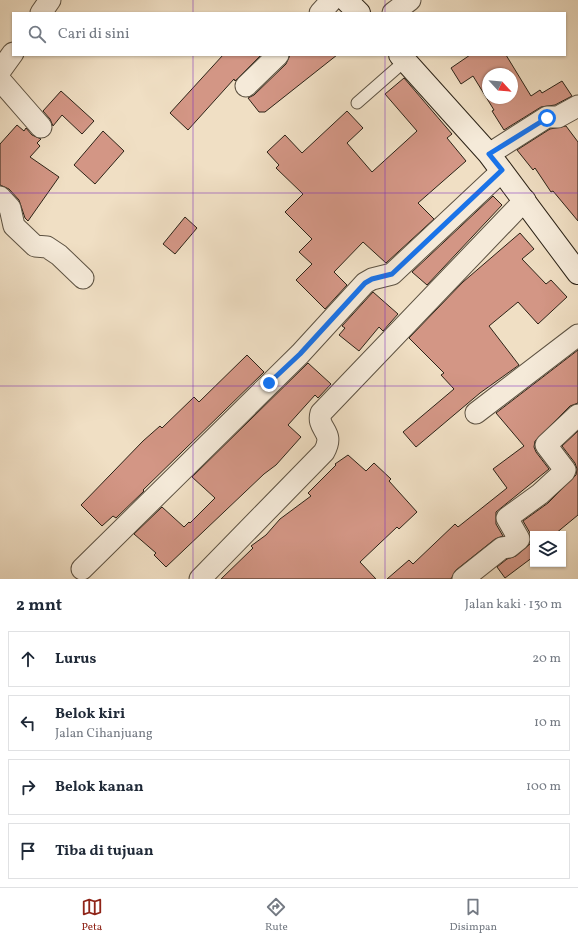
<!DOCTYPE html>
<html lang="id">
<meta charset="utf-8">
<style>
:root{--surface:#fff;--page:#f2f2f3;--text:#1f2937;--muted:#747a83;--line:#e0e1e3;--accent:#8f2418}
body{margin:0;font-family:Vollkorn,serif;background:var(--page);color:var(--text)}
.controls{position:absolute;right:12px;bottom:12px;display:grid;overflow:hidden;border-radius:0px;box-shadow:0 1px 3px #0004}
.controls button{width:36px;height:36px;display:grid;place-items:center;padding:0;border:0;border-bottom:1px solid var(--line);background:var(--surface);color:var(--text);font:20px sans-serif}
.compass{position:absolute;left:482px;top:68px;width:36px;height:36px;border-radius:50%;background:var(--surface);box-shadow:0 1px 3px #0004;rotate:116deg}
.stop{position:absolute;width:12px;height:12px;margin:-9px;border:3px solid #1a73e8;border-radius:50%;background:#fff}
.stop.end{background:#1a73e8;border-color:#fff;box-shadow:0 1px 4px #0008}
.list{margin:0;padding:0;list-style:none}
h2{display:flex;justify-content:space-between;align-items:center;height:52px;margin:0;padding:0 16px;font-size:17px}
h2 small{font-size:13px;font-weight:400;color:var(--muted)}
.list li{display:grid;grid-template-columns:26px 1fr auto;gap:12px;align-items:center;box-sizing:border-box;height:56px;margin:0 8px 8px;padding:0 8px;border:1px solid var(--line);border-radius:0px}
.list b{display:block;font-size:15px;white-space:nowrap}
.list p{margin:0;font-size:13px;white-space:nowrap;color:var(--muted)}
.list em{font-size:13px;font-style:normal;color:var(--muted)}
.icon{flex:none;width:22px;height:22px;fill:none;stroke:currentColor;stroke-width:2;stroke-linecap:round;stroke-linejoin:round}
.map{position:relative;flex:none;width:578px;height:579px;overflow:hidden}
.search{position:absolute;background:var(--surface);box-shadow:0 1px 3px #0004;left:12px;right:12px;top:12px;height:44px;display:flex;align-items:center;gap:10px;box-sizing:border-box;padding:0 14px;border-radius:0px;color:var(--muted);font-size:15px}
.sheet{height:308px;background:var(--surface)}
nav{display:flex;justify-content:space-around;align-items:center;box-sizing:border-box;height:56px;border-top:1px solid var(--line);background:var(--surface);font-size:11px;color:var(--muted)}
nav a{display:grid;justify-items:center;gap:2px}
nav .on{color:var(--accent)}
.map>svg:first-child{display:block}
.building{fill:#d39685;stroke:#2c2317;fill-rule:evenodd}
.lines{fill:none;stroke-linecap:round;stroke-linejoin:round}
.lane-casing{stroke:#5d5242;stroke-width:13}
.street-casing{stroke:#5d5242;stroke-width:23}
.secondary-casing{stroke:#2c2317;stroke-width:24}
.lane{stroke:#f5ead9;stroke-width:11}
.street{stroke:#f5ead9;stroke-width:21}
.secondary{stroke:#f5ead9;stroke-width:22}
.route{stroke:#1a73e8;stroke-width:5}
.grid{fill:none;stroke:#7b2cbf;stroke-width:1;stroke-opacity:0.55}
</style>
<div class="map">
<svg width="578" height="579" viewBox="0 0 578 579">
<rect width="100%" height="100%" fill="#f0dfc4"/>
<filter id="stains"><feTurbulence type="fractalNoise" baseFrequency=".005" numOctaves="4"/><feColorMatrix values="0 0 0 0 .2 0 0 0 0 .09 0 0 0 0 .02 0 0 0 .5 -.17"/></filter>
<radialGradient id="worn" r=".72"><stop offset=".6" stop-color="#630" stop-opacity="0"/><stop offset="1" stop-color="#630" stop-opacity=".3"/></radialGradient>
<g class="building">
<path d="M223 55H261L235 81 234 79 188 130 170 113Z"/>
<path d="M290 55H337L265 112H259L248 98 254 95 286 64Z"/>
<path d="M470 55H506L531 96 540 90 542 93 562 81 572 96 555 105 541 107 504 130 492 111 494 110 473 76 461 84 451 68ZM488 74H512V98H488Z"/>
<path d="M404 78 452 134 447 138 466 161 418 203 434 219 386 263 363 242 334 272 347 285 325 309 296 280 312 264 299 252 312 239 285 212 303 194 276 168 279 165 267 152 285 135 302 153 347 111 363 128 347 143 372 172 417 131 385 94Z"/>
<path d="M61 91 94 121 82 134 62 115 53 126 50 119 43 111Z"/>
<path d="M17 125 24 131 26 128 32 135 41 139 37 143 40 146 30 157 59 177 28 221 25 218 19 200 9 189 0 185V144Z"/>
<path d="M566 126 578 142V221L553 191 551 192 535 168 533 170 517 150 550 129Z"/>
<path d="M103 131 124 151 95 184 74 165Z"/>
<path d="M493 196 502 205 427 285 412 272Z"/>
<path d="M185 217 197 228 175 254 163 244Z"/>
<path d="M520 233 534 249 522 259 546 284 551 280 567 297 538 324 518 302 489 326 519 365 480 393 416 447 403 432 454 389 441 375 444 373 409 338 463 282Z"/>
<path d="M373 292 398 314 383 331 379 327 359 351 339 335 345 328 342 326Z"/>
<path d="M578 350V403L570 406 535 441 534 447 536 452 549 469 496 512V524L503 536 495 539 456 570 451 579H387L409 560 413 564 455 524 458 527 507 488 493 469 524 446 496 413Z"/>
<path d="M247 355 264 372 143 490 144 491 116 518 113 516 102 526 81 505 143 441 160 426 162 428 194 397 199 402Z"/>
<path d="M308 363 331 384 318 398 315 395 288 425 301 437 276 465 264 474 166 567 154 555 156 553 134 534 162 507 184 527 189 522 190 523 215 498 192 477Z"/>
<path d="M578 431V515L555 534H533V557L505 578 497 567 507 559 516 556 530 544V533L523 521 548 503 576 475 577 469 575 463 562 446Z"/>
<path d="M348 455 366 471 374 463 391 479 389 481 417 512 399 529 397 527 360 562 376 579H221L253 548 251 546 266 535 280 519 311 496 308 493 336 465 335 464Z"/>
</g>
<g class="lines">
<g class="lane-casing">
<path id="lane" d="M357 103 406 60"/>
</g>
<g class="street-casing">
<g id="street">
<path d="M41 13 50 0"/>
<path d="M320 13 332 0"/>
<path d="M393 13 410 0"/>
<path d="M0 71 13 53"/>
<path d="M0 80 41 127"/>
<path d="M246 86 278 55"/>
<path d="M489 154 547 117H558L578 106"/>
<path d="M0 197 10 208 14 226 35 246 47 247 59 255 83 278"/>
<path d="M476 413 578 335"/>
<path d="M82 569 300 354 365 283 372 279 392 274 502 171"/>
<path d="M200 579 324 452C336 431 316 430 321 413L525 200"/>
<path d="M463 579 502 548 509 547 519 539 507 518 540 494 564 472 565 470 546 445 578 415"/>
</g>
</g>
<g class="secondary-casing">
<g id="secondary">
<path d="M346 0 359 13"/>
<path d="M400 55 489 154 578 273"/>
</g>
</g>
<use href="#lane" class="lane"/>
<use href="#street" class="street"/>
<use href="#secondary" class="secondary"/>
</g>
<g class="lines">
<path class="route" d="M269 383 300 354 365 283 372 279 392 274 502 170 489 154 547 118"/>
</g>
<path class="grid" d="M193 0V13M385 0V13M193 55V579M385 55V579M0 193H578M0 386H578"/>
<rect width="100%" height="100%" filter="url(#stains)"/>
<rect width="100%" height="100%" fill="url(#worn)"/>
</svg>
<div class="controls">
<button><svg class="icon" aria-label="layers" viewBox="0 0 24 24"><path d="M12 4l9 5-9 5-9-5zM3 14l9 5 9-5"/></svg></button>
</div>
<svg class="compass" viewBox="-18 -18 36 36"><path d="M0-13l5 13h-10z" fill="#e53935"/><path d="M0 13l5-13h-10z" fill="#747a83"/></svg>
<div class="stop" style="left:547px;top:118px"></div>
<div class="stop end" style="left:269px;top:383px"></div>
<div class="search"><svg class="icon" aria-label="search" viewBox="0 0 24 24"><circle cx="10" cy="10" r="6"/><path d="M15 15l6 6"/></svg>Cari di sini</div>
</div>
<section class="sheet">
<h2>2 mnt<small>Jalan kaki · 130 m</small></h2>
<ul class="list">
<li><svg class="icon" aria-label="ahead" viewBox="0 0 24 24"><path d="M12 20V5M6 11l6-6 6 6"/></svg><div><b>Lurus</b></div><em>20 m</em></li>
<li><svg class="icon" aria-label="left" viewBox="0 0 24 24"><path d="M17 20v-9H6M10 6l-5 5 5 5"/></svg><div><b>Belok kiri</b><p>Jalan Cihanjuang</p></div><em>10 m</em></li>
<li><svg class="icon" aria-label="right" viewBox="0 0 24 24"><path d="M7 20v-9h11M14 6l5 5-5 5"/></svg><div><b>Belok kanan</b></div><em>100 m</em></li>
<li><svg class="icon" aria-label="arrive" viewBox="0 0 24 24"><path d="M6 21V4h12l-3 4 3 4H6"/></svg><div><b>Tiba di tujuan</b></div></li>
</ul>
</section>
<nav>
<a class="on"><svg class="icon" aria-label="map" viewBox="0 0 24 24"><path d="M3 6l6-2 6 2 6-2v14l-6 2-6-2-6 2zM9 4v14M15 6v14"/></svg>Peta</a>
<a><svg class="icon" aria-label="directions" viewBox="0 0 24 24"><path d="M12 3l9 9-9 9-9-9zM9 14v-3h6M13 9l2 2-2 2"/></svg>Rute</a>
<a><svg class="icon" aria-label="saved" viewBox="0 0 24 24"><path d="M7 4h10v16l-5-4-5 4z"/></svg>Disimpan</a>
</nav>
